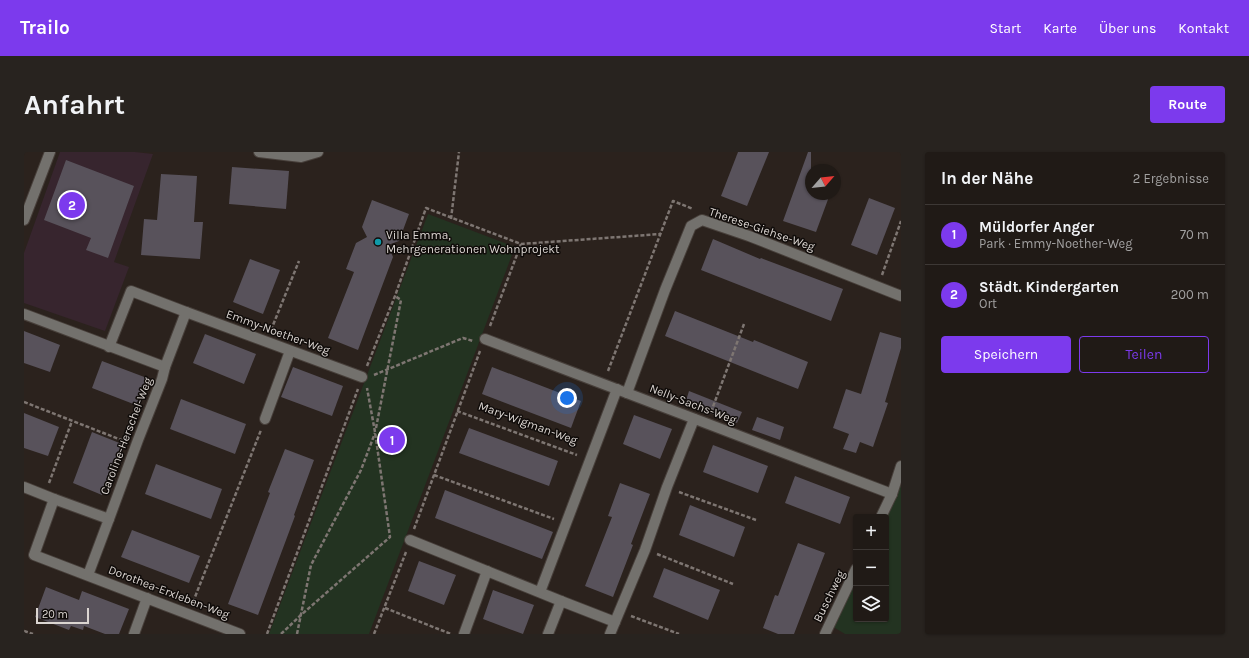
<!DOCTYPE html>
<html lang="de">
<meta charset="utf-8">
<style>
:root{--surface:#201a16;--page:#28231f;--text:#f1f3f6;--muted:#a2a1a1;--line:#3d3835;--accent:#7c3aed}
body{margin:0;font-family:Karla,sans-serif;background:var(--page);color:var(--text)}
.controls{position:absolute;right:12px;bottom:12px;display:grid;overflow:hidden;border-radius:4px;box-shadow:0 1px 3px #0004}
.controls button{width:36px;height:36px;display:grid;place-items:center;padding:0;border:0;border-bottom:1px solid var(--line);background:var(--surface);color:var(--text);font:20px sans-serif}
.compass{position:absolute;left:781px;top:12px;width:36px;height:36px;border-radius:50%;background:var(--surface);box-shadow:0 1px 3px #0004;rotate:62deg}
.scale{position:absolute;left:12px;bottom:10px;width:53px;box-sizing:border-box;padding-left:4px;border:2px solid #dbd5d1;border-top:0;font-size:11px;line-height:14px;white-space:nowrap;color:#dbd5d1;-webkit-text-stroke:3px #100c0a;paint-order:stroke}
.you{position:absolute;left:543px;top:246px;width:14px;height:14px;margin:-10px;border:3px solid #fff;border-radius:50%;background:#1a73e8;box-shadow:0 0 0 6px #1a73e833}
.badge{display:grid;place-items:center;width:26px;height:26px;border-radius:50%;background:var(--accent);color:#fff;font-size:13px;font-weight:700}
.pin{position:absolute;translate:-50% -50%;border:2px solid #fff;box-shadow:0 1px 4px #0006}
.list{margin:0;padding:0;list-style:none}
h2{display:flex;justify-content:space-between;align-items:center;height:52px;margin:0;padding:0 16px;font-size:17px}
h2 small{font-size:13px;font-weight:400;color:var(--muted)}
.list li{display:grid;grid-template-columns:26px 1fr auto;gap:12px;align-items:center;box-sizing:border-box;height:60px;padding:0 16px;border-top:1px solid var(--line)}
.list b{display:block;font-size:15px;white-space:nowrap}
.list p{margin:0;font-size:13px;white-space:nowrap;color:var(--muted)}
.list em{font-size:13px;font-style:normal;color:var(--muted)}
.actions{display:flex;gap:8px;padding:12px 16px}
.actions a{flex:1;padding:9px 0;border:1px solid var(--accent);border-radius:4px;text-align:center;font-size:14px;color:var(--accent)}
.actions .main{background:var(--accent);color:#fff}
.icon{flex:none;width:22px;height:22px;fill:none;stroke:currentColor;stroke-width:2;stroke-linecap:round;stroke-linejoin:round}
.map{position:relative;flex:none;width:877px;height:482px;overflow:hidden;border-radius:4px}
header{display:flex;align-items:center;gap:24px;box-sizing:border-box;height:56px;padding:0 20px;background:var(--accent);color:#fff}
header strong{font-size:19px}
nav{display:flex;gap:22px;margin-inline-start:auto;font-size:14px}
.intro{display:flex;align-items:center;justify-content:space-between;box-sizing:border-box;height:96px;padding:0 24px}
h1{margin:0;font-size:28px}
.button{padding:10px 18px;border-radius:4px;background:var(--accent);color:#fff;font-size:14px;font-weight:700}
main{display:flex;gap:24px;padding:0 24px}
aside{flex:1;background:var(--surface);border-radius:4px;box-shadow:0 1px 3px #0004}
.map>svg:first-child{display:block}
.education{fill:#37252e}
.green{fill:#233321}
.building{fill:#58525b}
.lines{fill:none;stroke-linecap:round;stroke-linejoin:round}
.minor-casing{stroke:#473f3a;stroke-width:12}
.path{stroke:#7e7672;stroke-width:2.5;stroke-dasharray:4 2;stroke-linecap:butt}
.minor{stroke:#73716d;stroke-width:10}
.culture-dot{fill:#0f9aa8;stroke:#100c0a;stroke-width:1.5}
.labels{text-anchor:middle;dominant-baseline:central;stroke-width:3;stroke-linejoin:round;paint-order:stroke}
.street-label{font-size:12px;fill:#dbd5d1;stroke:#100c0a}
.poi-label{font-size:12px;fill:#dbd5d1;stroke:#100c0a;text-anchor:start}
</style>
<header>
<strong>Trailo</strong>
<nav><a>Start</a><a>Karte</a><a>Über uns</a><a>Kontakt</a></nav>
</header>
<div class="intro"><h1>Anfahrt</h1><a class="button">Route</a></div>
<main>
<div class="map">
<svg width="877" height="482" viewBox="0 0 877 482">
<rect width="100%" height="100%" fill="#2b221d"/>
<path class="education" d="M36 0H111L129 2 90 110 105 115 81 179 0 151V101Z"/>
<g class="green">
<path d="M404 62 491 95 345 482H245Z"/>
<path d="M877 314V482H821L806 473 832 417V467H862V365Z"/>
</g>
<g class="building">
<path d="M714 0H745L723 54 697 44Z"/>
<path d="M784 0H787V42H806L792 80 759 69Z"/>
<path d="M42 8 110 34 84 106 62 98 67 86 20 68Z"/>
<path d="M208 15 265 19 262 57 205 52Z"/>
<path d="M137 22 173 24 170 70H179L176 107 117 103 120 67 133 68Z"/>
<path d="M845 46 871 56 853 103 827 93Z"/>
<path d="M348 48 385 62 375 89 364 93 369 105 334 198 304 186 330 120 322 117 332 91 343 85 338 75Z"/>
<path d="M689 87 736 107 737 106 819 137 807 169 677 118Z"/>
<path d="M226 107 256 118 239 162 209 150Z"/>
<path d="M651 159 729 190 730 188 784 210 774 237 641 184Z"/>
<path d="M0 179 36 193 26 220 0 211Z"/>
<path d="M856 180 877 186V196L861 250 864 251 849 295 836 290 832 301 819 297 825 282 809 276 822 237 837 242Z"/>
<path d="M181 182 232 202 220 232 169 211Z"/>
<path d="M78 209 123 226 112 253 68 236Z"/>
<path d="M269 215 319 234 308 264 257 245Z"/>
<path d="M468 215 557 249 547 276 458 242Z"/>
<path d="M665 239 718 260 713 271 661 252Z"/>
<path d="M157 247 222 272 211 302 146 277Z"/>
<path d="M0 261 35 275 24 304 0 296Z"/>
<path d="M610 263 648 277 636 307 599 292Z"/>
<path d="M733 265 760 275 756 288 728 278Z"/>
<path d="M445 276 534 309 525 334 435 301Z"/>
<path d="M68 280 98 292 78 343 49 331Z"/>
<path d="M689 293 744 314 734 341 679 320Z"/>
<path d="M261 297 290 308 270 363 271 364 234 463 204 452 246 341 244 340Z"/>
<path d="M132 312 198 337 187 367 121 342Z"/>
<path d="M771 324 826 345 816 372 761 351Z"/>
<path d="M596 331 626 342 607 392 609 393 589 445 561 434 588 365 584 364Z"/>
<path d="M421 338 529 380 518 407 411 366Z"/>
<path d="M666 353 721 375 710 405 655 383Z"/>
<path d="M108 378 176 404 165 431 97 405Z"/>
<path d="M774 391 801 401 770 482H754L739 476 751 443 754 444Z"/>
<path d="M395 409 432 423 420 453 384 439Z"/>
<path d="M640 416 696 438 684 468 629 445Z"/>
<path d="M22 435 55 448 58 439 105 457 95 482H81L60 474 59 478 47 474 45 478 11 465Z"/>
<path d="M469 438 510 453 499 482 459 467Z"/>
</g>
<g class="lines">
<g class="minor-casing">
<g id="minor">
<path d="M235 0 277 5 294 0"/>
<path d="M0 68 26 0"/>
<path d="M162 160 338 225"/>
<path d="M0 162 141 215 138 227 114 288 85 367"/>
<path d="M461 187 868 342"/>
<path d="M85 195 107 139 162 160 141 215"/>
<path d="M603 241 641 138 667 74 678 68 725 84 877 144"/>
<path d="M241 267 266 199"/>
<path d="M0 335 30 347"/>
<path d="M857 365 868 342 877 314"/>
<path d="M386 388 537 449"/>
<path d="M64 423 85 367 30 347 10 403 216 482"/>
<path d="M516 440 593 237"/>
<path d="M110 482 123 446"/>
<path d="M440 482 463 419"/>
<path d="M524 482 537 449 591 470"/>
<path d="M586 482 621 398 643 335 670 267"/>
<path d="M801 482 832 417"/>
</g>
</g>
<g class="path">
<path d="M427 67 435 0"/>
<path d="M858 123 877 69"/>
<path d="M466 174 497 92"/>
<path d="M247 178 275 109"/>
<path d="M343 214 371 144 402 56 497 92 637 82"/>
<path d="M584 219 649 49 669 57"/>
<path d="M350 223 439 186 449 189"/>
<path d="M0 250 100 289"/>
<path d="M433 259 553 303"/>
<path d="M687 260 720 172"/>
<path d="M352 276 377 148 371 144"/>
<path d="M410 323 530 367"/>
<path d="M25 331 48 269"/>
<path d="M655 340 732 368"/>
<path d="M390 377 456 199"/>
<path d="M633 402 709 432"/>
<path d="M169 450 237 278"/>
<path d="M361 456 427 482"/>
<path d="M607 464 655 482"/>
<path d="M0 479 9 482"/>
<path d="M243 482 334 237"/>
<path d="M257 482 277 463 366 385 351 280 343 236"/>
<path d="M273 482 287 413 337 318 351 281"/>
<path d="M350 482 382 400"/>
</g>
<use href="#minor" class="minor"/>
</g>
<circle class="culture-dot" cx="354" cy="90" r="4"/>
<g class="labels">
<g class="street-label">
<text transform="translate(738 77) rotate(19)">Therese-Giehse-Weg</text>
<text transform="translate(254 180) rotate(20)">Emmy-Noether-Weg</text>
<text transform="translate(669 252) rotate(21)">Nelly-Sachs-Weg</text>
<text transform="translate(504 271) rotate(20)">Mary-Wigman-Weg</text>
<text transform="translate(102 284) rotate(-69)">Caroline-Herschel-Weg</text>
<text transform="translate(145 440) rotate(21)">Dorothea-Erxleben-Weg</text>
<text transform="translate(805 444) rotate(-64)">Buschweg</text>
</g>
<g class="poi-label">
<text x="362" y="83">Villa Emma,<tspan x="362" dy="14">Mehrgenerationen Wohnprojekt</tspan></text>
</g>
</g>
</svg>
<div class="controls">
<button>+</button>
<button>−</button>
<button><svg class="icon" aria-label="layers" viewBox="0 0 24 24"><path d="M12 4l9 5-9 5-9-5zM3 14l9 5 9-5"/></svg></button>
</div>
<svg class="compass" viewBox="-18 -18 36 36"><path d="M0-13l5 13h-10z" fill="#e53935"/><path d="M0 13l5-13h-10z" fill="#a2a1a1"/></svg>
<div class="scale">20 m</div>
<div class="you"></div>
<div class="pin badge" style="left:368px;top:288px">1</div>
<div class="pin badge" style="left:48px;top:53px">2</div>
</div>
<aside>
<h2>In der Nähe<small>2 Ergebnisse</small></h2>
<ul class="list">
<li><span class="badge">1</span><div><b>Müldorfer Anger</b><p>Park · Emmy-Noether-Weg</p></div><em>70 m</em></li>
<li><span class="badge">2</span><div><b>Städt. Kindergarten</b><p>Ort</p></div><em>200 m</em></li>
</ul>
<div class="actions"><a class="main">Speichern</a><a>Teilen</a></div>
</aside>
</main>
